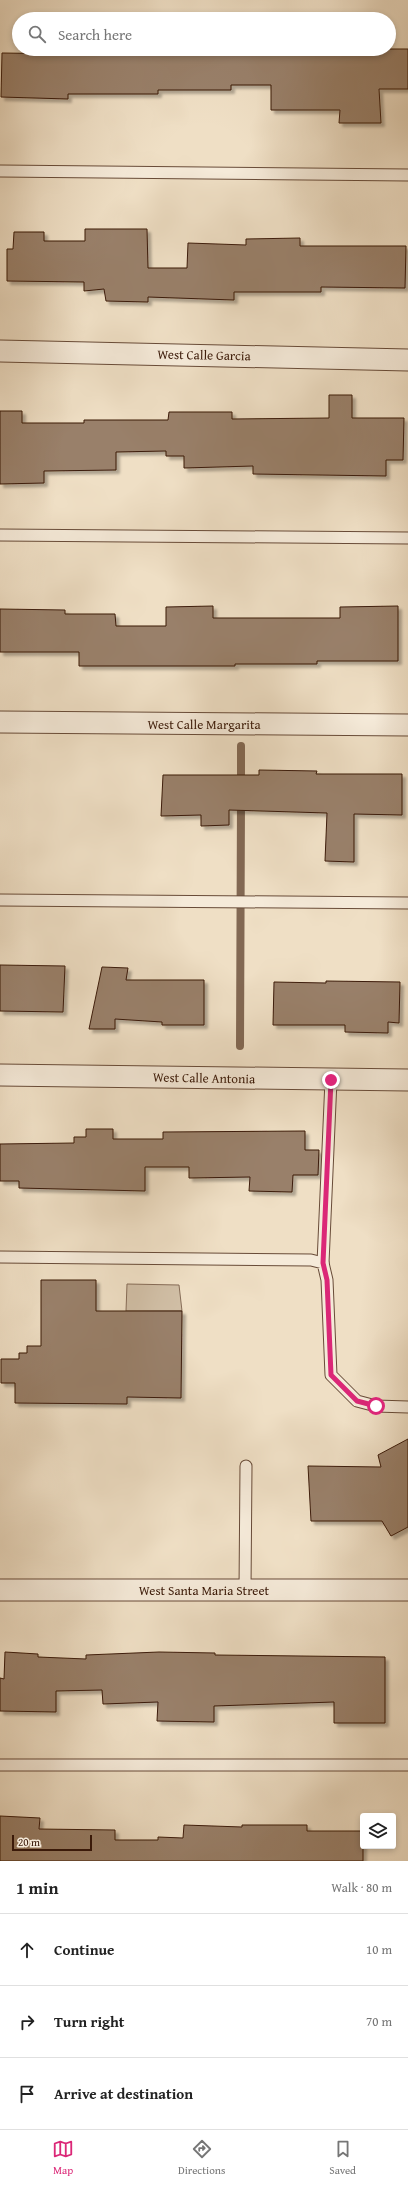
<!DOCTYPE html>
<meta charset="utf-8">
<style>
:root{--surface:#fff;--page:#f2f2f2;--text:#222;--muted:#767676;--line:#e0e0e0;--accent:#db2777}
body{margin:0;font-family:"Gentium Book Plus",serif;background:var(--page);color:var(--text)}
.controls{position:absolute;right:12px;bottom:12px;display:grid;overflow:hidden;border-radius:4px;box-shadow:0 2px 6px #0003}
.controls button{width:36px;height:36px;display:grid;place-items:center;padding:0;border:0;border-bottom:1px solid var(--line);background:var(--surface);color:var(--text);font:20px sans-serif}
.scale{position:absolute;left:12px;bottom:10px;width:80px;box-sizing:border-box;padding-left:4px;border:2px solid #3b1a09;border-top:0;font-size:11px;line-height:14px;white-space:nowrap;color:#3b1a09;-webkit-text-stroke:3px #f5ead9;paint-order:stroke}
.stop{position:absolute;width:12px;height:12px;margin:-9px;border:3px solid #db2777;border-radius:50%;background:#fff}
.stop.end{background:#db2777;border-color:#fff;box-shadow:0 1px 4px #0008}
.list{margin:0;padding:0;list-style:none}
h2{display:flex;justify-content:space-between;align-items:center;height:52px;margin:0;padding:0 16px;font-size:17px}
h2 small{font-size:13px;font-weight:400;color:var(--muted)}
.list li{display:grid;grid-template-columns:26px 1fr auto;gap:12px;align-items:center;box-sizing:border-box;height:72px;padding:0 16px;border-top:1px solid var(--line)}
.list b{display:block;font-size:15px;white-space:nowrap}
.list em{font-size:13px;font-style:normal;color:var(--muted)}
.icon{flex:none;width:22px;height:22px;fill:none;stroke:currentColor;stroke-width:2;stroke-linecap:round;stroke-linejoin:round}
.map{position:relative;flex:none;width:408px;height:1861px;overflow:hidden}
.search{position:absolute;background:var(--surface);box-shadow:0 2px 6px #0003;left:12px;right:12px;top:12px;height:44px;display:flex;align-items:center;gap:10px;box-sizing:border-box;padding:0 14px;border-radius:22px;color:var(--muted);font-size:15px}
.sheet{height:268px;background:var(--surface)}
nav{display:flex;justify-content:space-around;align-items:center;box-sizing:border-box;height:56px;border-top:1px solid var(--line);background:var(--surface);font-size:11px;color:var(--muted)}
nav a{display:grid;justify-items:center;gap:2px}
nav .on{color:var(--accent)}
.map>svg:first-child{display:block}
.green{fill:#d0bea5;stroke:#866c57}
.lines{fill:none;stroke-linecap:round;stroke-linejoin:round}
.stream{stroke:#826853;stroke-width:8}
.building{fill:#99806b;stroke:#3b1a09;filter:url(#shadow)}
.lane-casing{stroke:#684b38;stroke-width:13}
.street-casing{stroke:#684b38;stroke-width:23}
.lane{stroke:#f5ead9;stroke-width:11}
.street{stroke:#f5ead9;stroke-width:21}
.route{stroke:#db2777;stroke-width:5}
.labels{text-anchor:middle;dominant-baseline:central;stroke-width:3;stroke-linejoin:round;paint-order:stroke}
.street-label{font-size:13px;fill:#3b1a09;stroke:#f5ead9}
</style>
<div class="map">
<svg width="408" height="1861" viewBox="0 0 408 1861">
<defs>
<filter id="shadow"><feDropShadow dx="3.5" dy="3.5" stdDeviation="1" flood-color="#0004"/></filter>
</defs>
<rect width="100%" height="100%" fill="#efdfc5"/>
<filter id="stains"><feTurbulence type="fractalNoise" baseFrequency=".005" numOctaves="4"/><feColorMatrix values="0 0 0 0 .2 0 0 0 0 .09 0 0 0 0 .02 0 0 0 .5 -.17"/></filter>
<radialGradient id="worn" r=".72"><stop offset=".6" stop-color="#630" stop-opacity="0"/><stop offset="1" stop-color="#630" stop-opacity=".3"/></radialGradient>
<path class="green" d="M127 1284 179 1285 182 1311H126Z"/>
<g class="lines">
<g class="stream">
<path d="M241 785V746"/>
<path d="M240 1046 241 801"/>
</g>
</g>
<g class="building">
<path d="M74 49H408V89H379L381 123H339L340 110H271V85H231V90H158V94H68V99L1 97 2 53 75 54Z"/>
<path d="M85 229H147L148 268H187L188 243 246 245V239L300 238V246H406L405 288 321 287V292H234V300L148 297V302L106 301 104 289 84 291V282L7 281V249H13L14 232H44V241H85Z"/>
<path d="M329 395H352V418H404L403 460H386V476L253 474V466L184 468V456H166V451L116 452V470L44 471V483L0 484V411H22V423H84V420H168L169 412H232V419L329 418Z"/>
<path d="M213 606V618H340V607L398 606V661H317V664H235V666H79V652H0V609L65 610V614H115L116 626H166V607Z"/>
<path d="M259 770 317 771 316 774H402V815L354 814V862L325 861 327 813 229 810V825L201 826V815L161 816 163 775H259Z"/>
<path d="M0 965 65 966 63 1012 0 1011Z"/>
<path d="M102 967 128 968 126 980H204V1025H162V1022L115 1019V1029H89Z"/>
<path d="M326 981 400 982 399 1023 388 1022V1033L345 1032V1025H273L274 982 326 983Z"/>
<path d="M86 1129H113V1139H163V1132L305 1131V1150H319L318 1175H293L292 1192 249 1191 250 1177 189 1178V1167H145V1191L19 1188V1181H0V1144L74 1143V1137H86Z"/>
<path d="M41 1280H96V1311H182L181 1398 127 1397V1404L15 1403V1383H1V1359H19V1353H27V1346H41Z"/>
<path d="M408 1439V1527L391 1536 382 1521H311L308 1466 381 1467 378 1455Z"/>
<path d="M5 1652 38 1654V1657L86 1659V1655L159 1652 215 1653V1655L385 1657V1723H334V1702L214 1706V1722L157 1721 158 1702 103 1704 102 1690 56 1691V1712L0 1711V1678L4 1679Z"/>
<path d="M0 1816 40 1818 39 1829 115 1830V1840H158V1837L183 1838 184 1825 242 1827V1825H307V1831H363V1861H0Z"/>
</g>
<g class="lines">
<g class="lane-casing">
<g id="lane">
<path d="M0 171 408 175"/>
<path d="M0 535 408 538"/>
<path d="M0 900 408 903"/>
<path d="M0 1257 311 1260 323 1263 327 1280 331 1375 357 1401 376 1406 408 1407"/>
<path d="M323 1263 331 1080"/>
<path d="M245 1590 246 1466"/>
<path d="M0 1765H408"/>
</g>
</g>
<g class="street-casing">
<g id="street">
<path d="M0 351 408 360"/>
<path d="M0 722 408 725"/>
<path d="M0 1075 408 1080"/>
<path d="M0 1590H408"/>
</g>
</g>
<use href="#lane" class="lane"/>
<use href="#street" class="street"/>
</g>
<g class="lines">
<path class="route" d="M331 1080 323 1263 327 1280 331 1375 357 1401 376 1406"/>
</g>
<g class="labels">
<g class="street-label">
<text transform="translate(204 355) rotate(1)">West Calle Garcia</text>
<text x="204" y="724">West Calle Margarita</text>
<text transform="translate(204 1078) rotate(1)">West Calle Antonia</text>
<text x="204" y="1590">West Santa Maria Street</text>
</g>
</g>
<rect width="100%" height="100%" filter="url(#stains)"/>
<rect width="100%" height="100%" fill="url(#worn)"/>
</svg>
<div class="controls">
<button><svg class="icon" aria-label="layers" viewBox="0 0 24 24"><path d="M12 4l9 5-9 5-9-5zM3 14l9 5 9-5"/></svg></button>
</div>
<div class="scale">20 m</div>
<div class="stop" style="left:376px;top:1406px"></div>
<div class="stop end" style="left:331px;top:1080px"></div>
<div class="search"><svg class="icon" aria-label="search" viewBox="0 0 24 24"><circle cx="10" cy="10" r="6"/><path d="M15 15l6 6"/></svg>Search here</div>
</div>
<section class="sheet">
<h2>1 min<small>Walk · 80 m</small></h2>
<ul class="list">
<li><svg class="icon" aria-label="ahead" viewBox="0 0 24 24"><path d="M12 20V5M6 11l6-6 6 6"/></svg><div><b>Continue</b></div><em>10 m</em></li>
<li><svg class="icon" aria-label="right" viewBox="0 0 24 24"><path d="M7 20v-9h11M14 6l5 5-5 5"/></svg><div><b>Turn right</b></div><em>70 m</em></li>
<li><svg class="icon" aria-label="arrive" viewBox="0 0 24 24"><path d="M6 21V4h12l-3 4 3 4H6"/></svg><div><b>Arrive at destination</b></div></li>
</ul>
</section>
<nav>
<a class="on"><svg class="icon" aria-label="map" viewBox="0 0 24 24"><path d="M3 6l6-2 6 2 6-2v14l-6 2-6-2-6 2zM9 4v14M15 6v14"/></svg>Map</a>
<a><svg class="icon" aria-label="directions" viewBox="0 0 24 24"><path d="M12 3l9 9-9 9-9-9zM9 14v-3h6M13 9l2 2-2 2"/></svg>Directions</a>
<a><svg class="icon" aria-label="saved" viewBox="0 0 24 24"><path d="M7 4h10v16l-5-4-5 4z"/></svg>Saved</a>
</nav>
